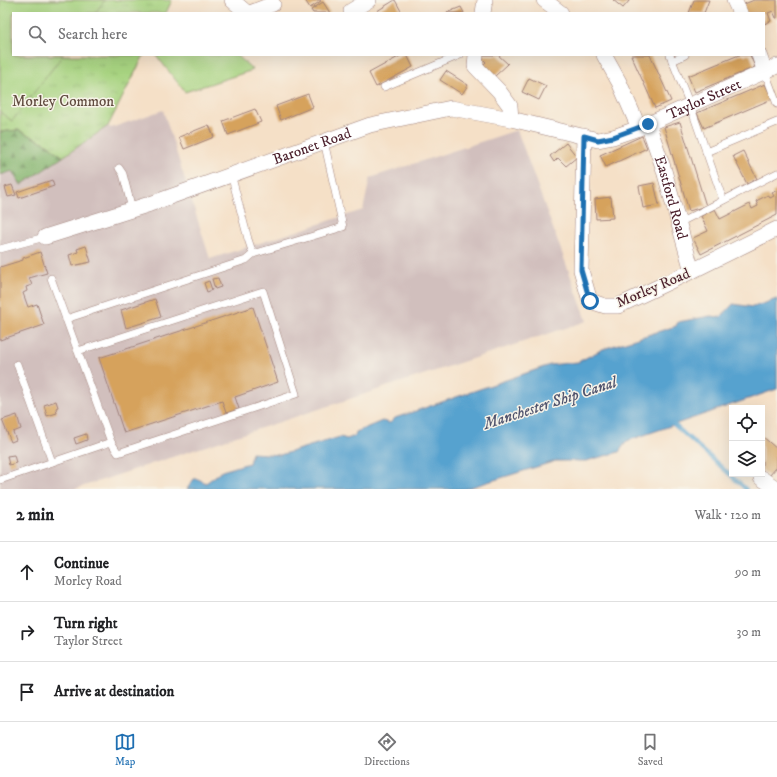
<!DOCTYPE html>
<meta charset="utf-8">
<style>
:root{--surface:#fff;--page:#f6f6f6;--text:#202124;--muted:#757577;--line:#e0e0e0;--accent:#1f6fb2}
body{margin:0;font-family:"IM FELL DW Pica",serif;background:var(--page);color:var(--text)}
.controls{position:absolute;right:12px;bottom:12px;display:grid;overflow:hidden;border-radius:0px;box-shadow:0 4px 16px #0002}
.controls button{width:36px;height:36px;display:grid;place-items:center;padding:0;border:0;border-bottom:1px solid var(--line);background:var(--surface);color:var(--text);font:20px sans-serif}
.stop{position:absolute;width:12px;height:12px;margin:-9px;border:3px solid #1f6fb2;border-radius:50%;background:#fff}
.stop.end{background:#1f6fb2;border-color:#fff;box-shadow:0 1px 4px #0008}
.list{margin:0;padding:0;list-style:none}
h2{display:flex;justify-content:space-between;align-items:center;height:52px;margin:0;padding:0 16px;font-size:17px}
h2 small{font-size:13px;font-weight:400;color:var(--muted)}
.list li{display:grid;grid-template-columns:26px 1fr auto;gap:12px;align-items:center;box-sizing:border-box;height:60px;padding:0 16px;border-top:1px solid var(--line)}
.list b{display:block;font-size:15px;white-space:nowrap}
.list p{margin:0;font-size:13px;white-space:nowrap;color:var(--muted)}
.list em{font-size:13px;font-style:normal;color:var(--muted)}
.icon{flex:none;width:22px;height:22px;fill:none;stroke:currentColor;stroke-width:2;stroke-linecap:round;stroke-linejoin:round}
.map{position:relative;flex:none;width:777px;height:489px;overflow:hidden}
.search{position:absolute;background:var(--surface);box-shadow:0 4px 16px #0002;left:12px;right:12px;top:12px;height:44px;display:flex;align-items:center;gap:10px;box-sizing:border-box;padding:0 14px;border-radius:0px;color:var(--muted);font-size:15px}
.sheet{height:232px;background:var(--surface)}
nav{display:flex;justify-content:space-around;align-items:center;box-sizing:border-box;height:56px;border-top:1px solid var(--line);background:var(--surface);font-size:11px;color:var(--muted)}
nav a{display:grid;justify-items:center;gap:2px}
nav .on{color:var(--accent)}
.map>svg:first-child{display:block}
.industrial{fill:#d1bfbd}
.grass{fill:url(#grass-tufts);stroke:#787956}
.forest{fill:url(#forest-firs);stroke:#686a4c}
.pitch{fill:#a7d380;stroke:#787956}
.water{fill:#56a2cf;stroke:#50607d}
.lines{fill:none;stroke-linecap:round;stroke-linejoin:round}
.stream{stroke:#56a2cf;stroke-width:4}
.building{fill:#d6a25c}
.lane-casing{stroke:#a08079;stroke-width:8}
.street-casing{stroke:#a08079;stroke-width:16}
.lane{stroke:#fff;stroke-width:7}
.street{stroke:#fff;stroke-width:15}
.route{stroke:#1f6fb2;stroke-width:5}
.labels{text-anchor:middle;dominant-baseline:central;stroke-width:3;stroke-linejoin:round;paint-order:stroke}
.street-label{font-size:15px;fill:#4a1f2b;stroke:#f7f3e8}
.park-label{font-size:15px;fill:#614c40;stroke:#f7f3e8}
.water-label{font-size:16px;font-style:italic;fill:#4f536d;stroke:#f7f3e8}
</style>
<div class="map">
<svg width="777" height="489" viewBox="0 0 777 489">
<defs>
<pattern id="grass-tufts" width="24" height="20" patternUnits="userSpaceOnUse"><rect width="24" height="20" fill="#a7d380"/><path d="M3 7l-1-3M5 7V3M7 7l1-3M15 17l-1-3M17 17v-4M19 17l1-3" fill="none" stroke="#91b56f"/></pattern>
<pattern id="forest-firs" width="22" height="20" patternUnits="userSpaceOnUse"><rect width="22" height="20" fill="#85b56e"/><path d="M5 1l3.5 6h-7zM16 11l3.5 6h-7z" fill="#6f935b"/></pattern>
</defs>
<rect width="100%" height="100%" fill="#f7f3e8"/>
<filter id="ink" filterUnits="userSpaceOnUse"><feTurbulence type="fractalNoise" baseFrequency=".025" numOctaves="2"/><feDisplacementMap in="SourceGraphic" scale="8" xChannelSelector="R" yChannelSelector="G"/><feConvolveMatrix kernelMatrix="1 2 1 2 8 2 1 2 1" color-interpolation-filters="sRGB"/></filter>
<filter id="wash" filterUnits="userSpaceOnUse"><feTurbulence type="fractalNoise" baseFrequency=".012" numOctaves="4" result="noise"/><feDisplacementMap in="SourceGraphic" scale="16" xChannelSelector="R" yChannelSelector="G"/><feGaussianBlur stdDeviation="0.9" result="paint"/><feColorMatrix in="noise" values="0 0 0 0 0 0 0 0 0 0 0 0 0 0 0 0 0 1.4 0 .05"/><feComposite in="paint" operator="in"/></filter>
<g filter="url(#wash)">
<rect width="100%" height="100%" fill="#f5e0c7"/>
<path class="industrial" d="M163 110 210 259 363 210 370 178 517 130 587 321 75 489H0V175L13 170 21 185 108 126 111 128Z"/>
<path class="grass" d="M0 0H172L166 13H13V55H144L108 126 63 157 47 144 18 130 0 132Z"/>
<path class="forest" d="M18 130 47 144 63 157 21 185 13 171 0 175V132Z"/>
<g class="pitch">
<path d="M0 0H105L95 13H13V55H63L12 121 0 112Z"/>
<path d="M156 55H237L253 70 185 92Z"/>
</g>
<path class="water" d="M777 299V389L627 441 619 452 586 461H556L465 489H187L194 479H198L206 483 222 471 249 463 252 453 280 455 340 437 347 439 355 436 356 432 382 421 390 423 395 418 550 365 578 362 603 349 676 326 678 322 710 316 721 317 733 304 753 307Z"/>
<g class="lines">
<path class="stream" d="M670 421 746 489"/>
</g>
<g id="blocks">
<g class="building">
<path d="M305 0H320L321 1 310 8Z"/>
<path d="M395 0 402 13H379L377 11Z"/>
<path d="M613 0H630L623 8Z"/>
<path d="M694 0H709L704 13H689Z"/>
<path d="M754 0H777V18H776L773 11 768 13 771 21 764 24V13H745L742 5Z"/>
<path d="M323 2 330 13H313L311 10Z"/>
<path d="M461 7 464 13H446Z"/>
<path d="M402 55H407L413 67 376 87 369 73Z"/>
<path d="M482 55H498L508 64 495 76 483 65 486 62 481 57Z"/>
<path d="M631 55H650L671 101 655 108Z"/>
<path d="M739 55H750L755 67 695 92 688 76Z"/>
<path d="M446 71 468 85 462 94 440 80Z"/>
<path d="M529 78 546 86 539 100 522 92Z"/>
<path d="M765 84 772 99 704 128 697 113Z"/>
<path d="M308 94 313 107 281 120 276 106Z"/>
<path d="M255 109 261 122 228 135 223 121Z"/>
<path d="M680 122 706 206 689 211 664 127Z"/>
<path d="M209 125 214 137 184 149 179 137Z"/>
<path d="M642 136 647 148 606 167 600 155Z"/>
<path d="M566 143 577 157 566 166 558 158 554 162 550 156Z"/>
<path d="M743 151 757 179 747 184 733 156Z"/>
<path d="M52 180 54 186 19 198 17 192Z"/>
<path d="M654 183 659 205 643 208 639 186Z"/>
<path d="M12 185 16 195 8 197 5 187Z"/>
<path d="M777 190V215L701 254 693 238 708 231 701 216 715 209 720 219 750 204 752 209 758 206 756 201 768 195 770 198 774 196 772 193Z"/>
<path d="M611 197 613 218 596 219 595 199Z"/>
<path d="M86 246 91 262 72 266 69 255 78 252 77 249Z"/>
<path d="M40 252 47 273 29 278 32 285 26 287 27 291 23 293 28 307 37 304 44 325 0 340V267L23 260V258Z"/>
<path d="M218 278 221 287 215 289 212 279Z"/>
<path d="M209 281 212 290 207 292 204 283Z"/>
<path d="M155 299 161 317 126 328 121 310Z"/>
<path d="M253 307 278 382 235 397 239 409 226 413 222 401 124 433 99 358Z"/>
<path d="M56 401 58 407 56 408 57 413 47 416 44 405Z"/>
<path d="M17 415 21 429 13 432 16 440 11 442 2 420Z"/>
<path d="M86 434 87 440 76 444 74 438Z"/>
<path d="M762 436 777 449V467L769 476 762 470Z"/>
<path d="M14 455 16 463 9 465 7 456Z"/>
</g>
</g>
</g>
<g filter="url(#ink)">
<use href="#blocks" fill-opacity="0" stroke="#a08079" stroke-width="1"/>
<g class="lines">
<g class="lane-casing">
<g id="lane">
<path d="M670 55 690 105 723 200"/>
<path d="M672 61 685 55"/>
<path d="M765 72 777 104"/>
<path d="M384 87 460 55"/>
<path d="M706 152 777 122"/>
<path d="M119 168 123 174 132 209"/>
<path d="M231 174 248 239 253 254 343 227 324 141"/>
<path d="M679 223 777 173"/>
<path d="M0 249 45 237"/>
<path d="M66 319 246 260 253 254"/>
<path d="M78 351 263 291 296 394 118 453 111 442"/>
<path d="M17 364 52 462"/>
<path d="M0 480 111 442 51 278"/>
</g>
</g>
<g class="street-casing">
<g id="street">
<path d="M232 0 247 13"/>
<path d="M544 0 561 13"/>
<path d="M734 0 740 13"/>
<path d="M351 11 369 0"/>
<path d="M250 13 273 4"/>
<path d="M483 13 485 0"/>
<path d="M476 55 475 66 499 91 510 106 511 119"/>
<path d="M604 55 619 82 639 128"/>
<path d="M759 55 765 72"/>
<path id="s1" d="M648 124 663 167 692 271"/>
<path d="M584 136 581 270 590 301 605 306H618L692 271 777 229"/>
<path id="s2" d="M45 237 150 204 370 125 451 108 511 119 598 140 613 137 639 128 777 66"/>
<path d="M761 478 777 489"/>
</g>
</g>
<use href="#lane" class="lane"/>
<use href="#street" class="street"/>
</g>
</g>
<g class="lines" filter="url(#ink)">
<path class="route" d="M590 301 581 270 584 136 598 140 613 137 648 124"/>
</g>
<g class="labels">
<g class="street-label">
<text stroke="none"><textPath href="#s2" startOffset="691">Taylor Street</textPath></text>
<text stroke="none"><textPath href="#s2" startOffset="282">Baronet Road</textPath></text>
<text stroke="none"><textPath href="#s1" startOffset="77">Eastford Road</textPath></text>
<text transform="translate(653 288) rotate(-23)">Morley Road</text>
</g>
<g class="park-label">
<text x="63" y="101">Morley Common</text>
</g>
<g class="water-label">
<text transform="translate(550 403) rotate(-18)">Manchester Ship Canal</text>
</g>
</g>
</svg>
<div class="controls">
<button><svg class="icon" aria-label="locate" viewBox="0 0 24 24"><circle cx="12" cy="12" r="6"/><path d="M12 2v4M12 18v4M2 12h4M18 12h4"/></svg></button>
<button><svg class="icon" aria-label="layers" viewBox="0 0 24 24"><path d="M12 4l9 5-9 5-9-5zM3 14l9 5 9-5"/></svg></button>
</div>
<div class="stop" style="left:590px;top:301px"></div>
<div class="stop end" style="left:648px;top:124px"></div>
<div class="search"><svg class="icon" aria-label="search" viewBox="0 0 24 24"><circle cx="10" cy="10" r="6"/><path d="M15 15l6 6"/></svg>Search here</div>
</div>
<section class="sheet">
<h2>2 min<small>Walk · 120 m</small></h2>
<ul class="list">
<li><svg class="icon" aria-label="ahead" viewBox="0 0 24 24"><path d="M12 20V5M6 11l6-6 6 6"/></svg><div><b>Continue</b><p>Morley Road</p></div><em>90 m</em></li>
<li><svg class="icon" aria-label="right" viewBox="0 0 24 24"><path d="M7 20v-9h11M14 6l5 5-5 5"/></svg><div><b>Turn right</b><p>Taylor Street</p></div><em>30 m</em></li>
<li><svg class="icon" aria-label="arrive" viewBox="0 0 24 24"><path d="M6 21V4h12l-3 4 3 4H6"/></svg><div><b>Arrive at destination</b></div></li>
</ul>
</section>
<nav>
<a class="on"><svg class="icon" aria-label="map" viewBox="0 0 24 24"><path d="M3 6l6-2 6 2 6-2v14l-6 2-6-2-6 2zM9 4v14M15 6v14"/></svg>Map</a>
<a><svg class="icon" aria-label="directions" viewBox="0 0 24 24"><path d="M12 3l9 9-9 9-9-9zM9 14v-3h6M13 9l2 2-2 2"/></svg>Directions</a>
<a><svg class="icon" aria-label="saved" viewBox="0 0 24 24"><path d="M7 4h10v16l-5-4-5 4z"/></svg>Saved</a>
</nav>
